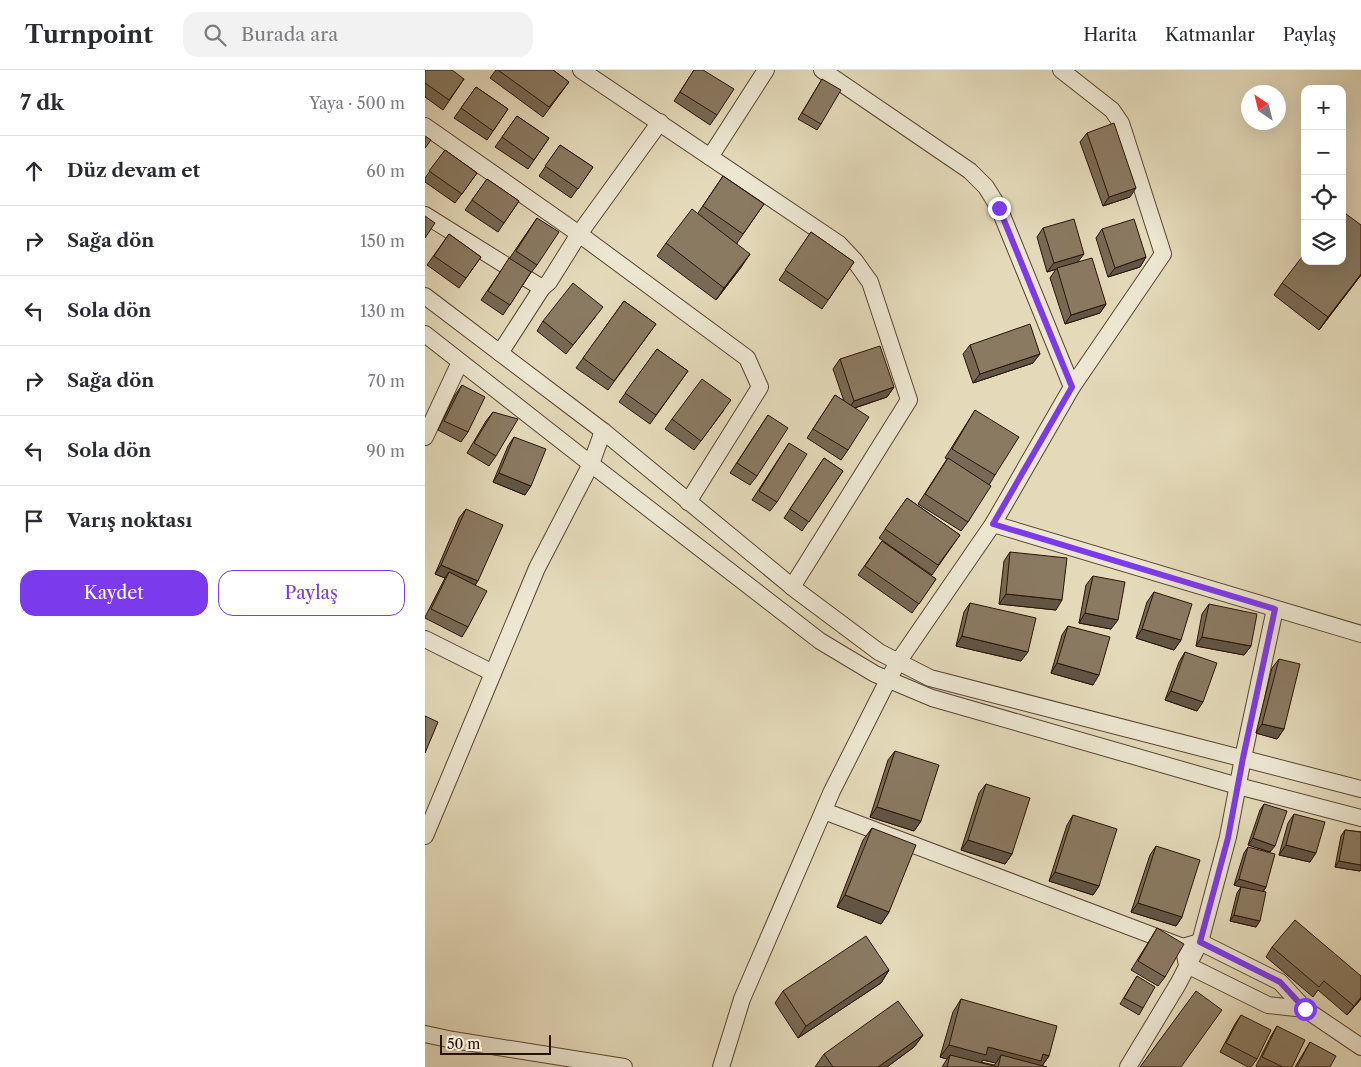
<!DOCTYPE html>
<html lang="tr">
<meta charset="utf-8">
<style>
:root{--surface:#fff;--page:#f2f2f3;--text:#2b2b33;--muted:#7c7c81;--line:#e1e1e2;--accent:#7c3aed}
body{margin:0;font-family:"Libre Caslon Text",serif;background:var(--page);color:var(--text)}
.controls{position:absolute;right:15px;top:15px;display:grid;overflow:hidden;border-radius:10px;box-shadow:0 5px 20px #0002}
.controls button{width:45px;height:45px;display:grid;place-items:center;padding:0;border:0;border-bottom:1px solid var(--line);background:var(--surface);color:var(--text);font:25px sans-serif}
.compass{position:absolute;left:816px;top:15px;width:45px;height:45px;border-radius:50%;background:var(--surface);box-shadow:0 5px 20px #0002;rotate:325deg}
.scale{position:absolute;left:15px;bottom:12px;width:111px;box-sizing:border-box;padding-left:5px;border:2px solid #291303;border-top:0;font-size:14px;line-height:18px;white-space:nowrap;color:#291303;-webkit-text-stroke:4px #ede7d2;paint-order:stroke}
.stop{position:absolute;width:15px;height:15px;margin:-11px;border:4px solid #7c3aed;border-radius:50%;background:#fff}
.stop.end{background:#7c3aed;border-color:#fff;box-shadow:0 1px 5px #0008}
.list{margin:0;padding:0;list-style:none}
h2{display:flex;justify-content:space-between;align-items:center;height:65px;margin:0;padding:0 20px;font-size:21px}
h2 small{font-size:16px;font-weight:400;color:var(--muted)}
.list li{display:grid;grid-template-columns:32px 1fr auto;gap:15px;align-items:center;box-sizing:border-box;height:70px;padding:0 20px;border-top:1px solid var(--line)}
.list b{display:block;font-size:19px;white-space:nowrap}
.list em{font-size:16px;font-style:normal;color:var(--muted)}
.actions{display:flex;gap:10px;padding:15px 20px}
.actions a{flex:1;padding:11px 0;border:1px solid var(--accent);border-radius:15px;text-align:center;font-size:18px;color:var(--accent)}
.actions .main{background:var(--accent);color:#fff}
.icon{flex:none;width:28px;height:28px;fill:none;stroke:currentColor;stroke-width:2;stroke-linecap:round;stroke-linejoin:round}
.map{position:relative;flex:none;width:936px;height:997px;overflow:hidden}
header{display:flex;align-items:center;gap:30px;box-sizing:border-box;height:70px;padding:0 25px;background:var(--surface);border-bottom:1px solid var(--line)}
header strong{font-size:24px}
nav{display:flex;gap:28px;margin-inline-start:auto;font-size:18px}
.search{width:350px;height:45px;background:var(--page);display:flex;align-items:center;gap:12px;box-sizing:border-box;padding:0 18px;border-radius:15px;color:var(--muted);font-size:19px}
main{display:flex}
aside{flex:1;background:var(--surface)}
.map>svg:first-child{display:block}
.lines{fill:none;stroke-linecap:round;stroke-linejoin:round}
.minor-casing{stroke:#584531;stroke-width:18}
.minor{stroke:#ede7d2;stroke-width:16}
.wall{fill:#776954;stroke:#291303;fill-rule:evenodd}
.shaded-wall{fill:#615545;stroke:#291303}
.building{fill:#8a7a62;stroke:#291303}
.route{stroke:#7c3aed;stroke-width:6}
</style>
<header>
<strong>Turnpoint</strong>
<div class="search"><svg class="icon" aria-label="search" viewBox="0 0 24 24"><circle cx="10" cy="10" r="6"/><path d="M15 15l6 6"/></svg>Burada ara</div>
<nav><a>Harita</a><a>Katmanlar</a><a>Paylaş</a></nav>
</header>
<main>
<aside>
<h2>7 dk<small>Yaya · 500 m</small></h2>
<ul class="list">
<li><svg class="icon" aria-label="ahead" viewBox="0 0 24 24"><path d="M12 20V5M6 11l6-6 6 6"/></svg><div><b>Düz devam et</b></div><em>60 m</em></li>
<li><svg class="icon" aria-label="right" viewBox="0 0 24 24"><path d="M7 20v-9h11M14 6l5 5-5 5"/></svg><div><b>Sağa dön</b></div><em>150 m</em></li>
<li><svg class="icon" aria-label="left" viewBox="0 0 24 24"><path d="M17 20v-9H6M10 6l-5 5 5 5"/></svg><div><b>Sola dön</b></div><em>130 m</em></li>
<li><svg class="icon" aria-label="right" viewBox="0 0 24 24"><path d="M7 20v-9h11M14 6l5 5-5 5"/></svg><div><b>Sağa dön</b></div><em>70 m</em></li>
<li><svg class="icon" aria-label="left" viewBox="0 0 24 24"><path d="M17 20v-9H6M10 6l-5 5 5 5"/></svg><div><b>Sola dön</b></div><em>90 m</em></li>
<li><svg class="icon" aria-label="arrive" viewBox="0 0 24 24"><path d="M6 21V4h12l-3 4 3 4H6"/></svg><div><b>Varış noktası</b></div></li>
</ul>
<div class="actions"><a class="main">Kaydet</a><a>Paylaş</a></div>
</aside>
<div class="map">
<svg width="936" height="997" viewBox="0 0 936 997">
<rect width="100%" height="100%" fill="#e4daba"/>
<filter id="stains"><feTurbulence type="fractalNoise" baseFrequency=".004" numOctaves="4"/><feColorMatrix values="0 0 0 0 .2 0 0 0 0 .09 0 0 0 0 .02 0 0 0 .5 -.17"/></filter>
<radialGradient id="worn" r=".72"><stop offset=".6" stop-color="#630" stop-opacity="0"/><stop offset="1" stop-color="#630" stop-opacity=".3"/></radialGradient>
<g class="lines">
<g class="minor-casing">
<g id="minor">
<path d="M156 0 414 174 430 191 445 212 484 330 367 517"/>
<path d="M397 0 545 101 561 117 574 138 647 317"/>
<path d="M0 56 154 164 322 288 335 317 263 432"/>
<path d="M285 87 341 0"/>
<path d="M0 145 117 218"/>
<path d="M0 226 178 361 371 520 454 582 505 608 936 719"/>
<path d="M0 264 166 394 395 571 450 604 507 628 813 716 936 748"/>
<path d="M75 283 117 218 124 212 154 164 235 52"/>
<path d="M0 367 35 292"/>
<path d="M568 454 936 564"/>
<path d="M0 569 68 603"/>
<path d="M399 741 758 877 775 872 855 912 880 939 936 977"/>
<path d="M0 766 112 498 166 394 178 361"/>
<path d="M760 885 762 895 843 935 880 939"/>
<path d="M0 964 28 970 199 997"/>
<path d="M296 997 317 929 407 721 463 610 473 592 568 454 647 317 738 184 696 53 687 40 636 0"/>
<path d="M703 997 753 914 775 872 803 767 818 688 850 539"/>
</g>
</g>
<use href="#minor" class="minor"/>
</g>
<g class="wall">
<path d="M0 0 39 9 18 40 0 27Z"/>
<path d="M71 0H128L144 12 118 47 65 8Z"/>
<path d="M269 0 292 45 285 55 249 31Z"/>
<path d="M397 9 396 54 392 60 373 49Z"/>
<path d="M51 17 83 39 62 70 29 48Z"/>
<path d="M92 46 124 68 103 99 70 77Z"/>
<path d="M662 63 705 127 678 136 655 72Z"/>
<path d="M135 75 168 97 146 128 114 106Z"/>
<path d="M20 80 52 103 30 133 0 112V108Z"/>
<path d="M298 106 339 134 312 173 317 196 291 230 232 186 241 173 273 143Z"/>
<path d="M62 109 94 131 73 162 40 140Z"/>
<path d="M112 148V195L105 204 78 245 56 230Z"/>
<path d="M618 158 653 192 681 234 675 243 640 254 625 208 631 199 622 202 612 167Z"/>
<path d="M677 159 721 187 715 197 683 207 671 168Z"/>
<path d="M386 162 429 192 397 239 354 210Z"/>
<path d="M24 164 56 187 34 218 2 195Z"/>
<path d="M936 205 894 260 849 225 857 213Z"/>
<path d="M199 231 231 254 183 320 151 298Z"/>
<path d="M171 246 141 284 112 261 118 251Z"/>
<path d="M545 275 608 293 548 313 538 284Z"/>
<path d="M232 279 263 301 225 354 194 332Z"/>
<path d="M415 289 469 317 462 327 430 338 423 380 416 390 382 368 410 325 419 331 408 299Z"/>
<path d="M37 315 43 362 36 372 13 360 30 325Z"/>
<path d="M299 340 269 380 240 359 247 349Z"/>
<path d="M550 340 570 405 564 415 543 452 536 461 493 434 522 389 520 388Z"/>
<path d="M68 342 71 386 64 396 42 383 61 351Z"/>
<path d="M343 345 332 406 325 415 305 403Z"/>
<path d="M89 367 100 425 68 412 83 376Z"/>
<path d="M364 373 352 432 345 441 327 430Z"/>
<path d="M399 388 418 401 377 461 359 448Z"/>
<path d="M482 428 535 465 507 505 454 468Z"/>
<path d="M41 439 50 515 43 557 37 567 0 548V547L20 508 10 504 34 448Z"/>
<path d="M457 471 511 509 487 543 433 505Z"/>
<path d="M585 482 631 540 574 534 579 491Z"/>
<path d="M668 506 686 559 654 553 661 515Z"/>
<path d="M729 522 756 570 749 580 711 568 722 532Z"/>
<path d="M545 533 596 591 531 576 539 542Z"/>
<path d="M784 534 826 576 819 585 771 576 777 544Z"/>
<path d="M643 556 668 615 626 603 637 565Z"/>
<path d="M760 582 772 641 740 630 754 592Z"/>
<path d="M854 589 859 659 852 669 831 663 847 598Z"/>
<path d="M470 681 496 751 489 761 445 747 463 690Z"/>
<path d="M561 714 587 784 580 794 536 780 554 723Z"/>
<path d="M839 734 845 782 823 775 835 740Z"/>
<path d="M869 744 885 792 854 785 863 753Z"/>
<path d="M648 745 674 816 668 825 624 811 642 755Z"/>
<path d="M447 758 464 842 456 854 412 837 438 770Z"/>
<path d="M920 760 936 762V800L935 801 910 797 916 766Z"/>
<path d="M731 776 757 847 751 856 706 842 725 785Z"/>
<path d="M823 777 841 817 838 822 831 857 805 851 812 823 816 817 809 815 819 783Z"/>
<path d="M732 858 740 907 733 916 706 900 726 868Z"/>
<path d="M847 877 936 929 922 945 893 920 888 927 841 887Z"/>
<path d="M464 900 456 913 373 968 350 933 358 921Z"/>
<path d="M712 906 718 938 714 945 695 934Z"/>
<path d="M536 929 624 986 617 996 622 997H517L522 989 515 987 528 942ZM558 990 571 993 569 995 556 992Z"/>
<path d="M816 945 832 989 826 997H823L795 982 810 954Z"/>
<path d="M852 956 867 997H832L831 996 846 966Z"/>
<path d="M498 965 489 977 462 997H390L399 984Z"/>
<path d="M885 972 905 997H870Z"/>
</g>
<g class="shaded-wall">
<path d="M711 118 705 127 678 136 684 127Z"/>
<path d="M325 184 317 196 291 230 299 218Z"/>
<path d="M659 184 652 193 622 202 629 193Z"/>
<path d="M721 187 715 197 683 207 690 198Z"/>
<path d="M936 204V205L894 260 903 247Z"/>
<path d="M681 234 675 243 640 254 646 245Z"/>
<path d="M615 284 608 293 548 313 555 304Z"/>
<path d="M469 317 462 327 423 340 429 331Z"/>
<path d="M74 403 106 416 100 425 68 412Z"/>
<path d="M16 495 53 511 47 520 24 502 20 508 10 504Z"/>
<path d="M581 524 637 530 631 540 574 534Z"/>
<path d="M660 543 693 550 686 559 654 553Z"/>
<path d="M717 559 756 570 749 580 711 568Z"/>
<path d="M537 566 603 582 596 591 531 576Z"/>
<path d="M777 567 826 576 819 585 771 576Z"/>
<path d="M632 593 674 605 668 615 626 603Z"/>
<path d="M746 621 778 632 772 641 740 630Z"/>
<path d="M837 654 859 659 852 669 831 663Z"/>
<path d="M452 737 496 751 489 761 445 747Z"/>
<path d="M828 768 850 776 845 782 823 775Z"/>
<path d="M543 770 587 784 580 794 536 780Z"/>
<path d="M861 775 891 783 885 792 854 785Z"/>
<path d="M914 791 936 795V800L935 801 910 797Z"/>
<path d="M630 802 674 816 668 825 624 811Z"/>
<path d="M814 809 841 817 837 823 809 815Z"/>
<path d="M420 825 464 842 456 854 412 837Z"/>
<path d="M713 833 757 847 751 856 706 842Z"/>
<path d="M809 845 835 851 831 857 805 851Z"/>
<path d="M464 900 456 913 373 968 381 956Z"/>
<path d="M936 927V929L922 945Z"/>
<path d="M498 965 489 977 462 997H453Z"/>
<path d="M524 975 563 977 618 984 624 986 616 997 576 985 571 993 558 990 553 997 525 985 522 989 515 987Z"/>
</g>
<g class="building">
<path d="M0 0H27L39 9 24 30 0 13Z"/>
<path d="M73 0H128L144 12 124 37Z"/>
<path d="M269 0H278L309 19 292 45 255 22Z"/>
<path d="M397 9 416 20 396 54 377 43Z"/>
<path d="M51 17 83 39 68 61 36 38Z"/>
<path d="M92 46 124 68 109 90 77 67Z"/>
<path d="M689 53 711 118 684 127 662 63Z"/>
<path d="M0 66 6 70 0 78Z"/>
<path d="M135 75 168 97 153 119 120 96Z"/>
<path d="M20 80 52 103 37 124 4 101Z"/>
<path d="M298 106 339 134 318 164 278 136Z"/>
<path d="M62 109 94 131 79 153 47 130Z"/>
<path d="M267 139 325 184 299 218 241 173Z"/>
<path d="M917 141 936 155V204L903 247 857 213 880 183V191H917Z"/>
<path d="M0 146 10 153 0 168Z"/>
<path d="M112 148 134 162 112 195 91 181Z"/>
<path d="M649 149 659 184 629 193 618 158Z"/>
<path d="M709 149 721 187 690 198 677 159Z"/>
<path d="M386 162 429 192 403 230 360 200Z"/>
<path d="M24 164 56 187 41 208 9 186Z"/>
<path d="M84 188 106 202 85 235 63 221Z"/>
<path d="M667 188 681 234 646 245 632 198Z"/>
<path d="M148 213 178 237 148 275 118 251Z"/>
<path d="M199 231 231 254 189 311 158 288Z"/>
<path d="M605 254 615 284 555 304 545 275Z"/>
<path d="M455 276 469 317 429 331 415 289Z"/>
<path d="M232 279 263 301 231 345 200 323Z"/>
<path d="M277 309 306 330 276 371 247 349Z"/>
<path d="M37 315 60 327 43 362 19 351Z"/>
<path d="M410 325 444 347 423 380 388 359Z"/>
<path d="M550 340 594 367 570 405 527 379Z"/>
<path d="M68 342 93 349 71 386 49 373Z"/>
<path d="M343 345 363 358 332 406 312 393Z"/>
<path d="M89 367 121 379 106 416 74 403Z"/>
<path d="M364 373 382 384 352 432 334 421Z"/>
<path d="M399 388 418 401 384 452 365 439Z"/>
<path d="M523 388 566 416 543 452 500 424Z"/>
<path d="M482 428 535 465 513 495 460 459Z"/>
<path d="M41 439 78 455 53 511 16 495Z"/>
<path d="M457 471 511 509 494 534 440 496Z"/>
<path d="M585 482 642 488 637 530 581 524Z"/>
<path d="M24 502 62 521 43 557 6 539Z"/>
<path d="M668 506 700 512 693 550 660 543Z"/>
<path d="M729 522 767 534 756 570 717 559Z"/>
<path d="M545 533 611 548 603 582 537 566Z"/>
<path d="M784 534 832 544 826 576 777 567Z"/>
<path d="M643 556 685 567 674 605 632 593Z"/>
<path d="M760 582 792 593 778 632 746 621Z"/>
<path d="M854 589 875 594 859 659 837 654Z"/>
<path d="M0 646 13 652 0 683Z"/>
<path d="M470 681 514 695 496 751 452 737Z"/>
<path d="M561 714 605 728 587 784 543 770Z"/>
<path d="M839 734 862 741 850 776 828 768Z"/>
<path d="M869 744 900 752 891 783 861 775Z"/>
<path d="M648 745 692 759 674 816 630 802Z"/>
<path d="M447 758 491 775 464 842 420 825Z"/>
<path d="M920 760 936 762V795L914 791Z"/>
<path d="M731 776 775 790 757 847 713 833Z"/>
<path d="M823 777 850 784 841 817 814 809Z"/>
<path d="M816 817 841 822 835 851 809 845Z"/>
<path d="M870 850 936 906V927L929 936 899 911 894 917 847 877Z"/>
<path d="M732 858 759 874 740 907 713 891Z"/>
<path d="M441 866 464 900 381 956 358 921Z"/>
<path d="M712 906 730 917 718 938 699 928Z"/>
<path d="M771 921 797 940 756 997H715Z"/>
<path d="M536 929 632 956 624 986 618 984 616 991 563 977 561 985 524 975Z"/>
<path d="M473 931 498 965 453 997H408L399 984Z"/>
<path d="M816 945 846 960 832 989 801 973Z"/>
<path d="M852 956 880 970 867 997H858L837 987Z"/>
<path d="M885 972 911 986 905 997H872Z"/>
<path d="M525 985 573 997 576 985 622 997H522Z"/>
</g>
<g class="lines">
<path class="route" d="M574 138 647 317 568 454 850 539 818 688 803 768 775 872 855 912 880 939"/>
</g>
<rect width="100%" height="100%" filter="url(#stains)"/>
<rect width="100%" height="100%" fill="url(#worn)"/>
</svg>
<div class="controls">
<button>+</button>
<button>−</button>
<button><svg class="icon" aria-label="locate" viewBox="0 0 24 24"><circle cx="12" cy="12" r="6"/><path d="M12 2v4M12 18v4M2 12h4M18 12h4"/></svg></button>
<button><svg class="icon" aria-label="layers" viewBox="0 0 24 24"><path d="M12 4l9 5-9 5-9-5zM3 14l9 5 9-5"/></svg></button>
</div>
<svg class="compass" viewBox="-18 -18 36 36"><path d="M0-13l5 13h-10z" fill="#e53935"/><path d="M0 13l5-13h-10z" fill="#7c7c81"/></svg>
<div class="scale">50 m</div>
<div class="stop" style="left:880px;top:939px"></div>
<div class="stop end" style="left:574px;top:138px"></div>
</div>
</main>
